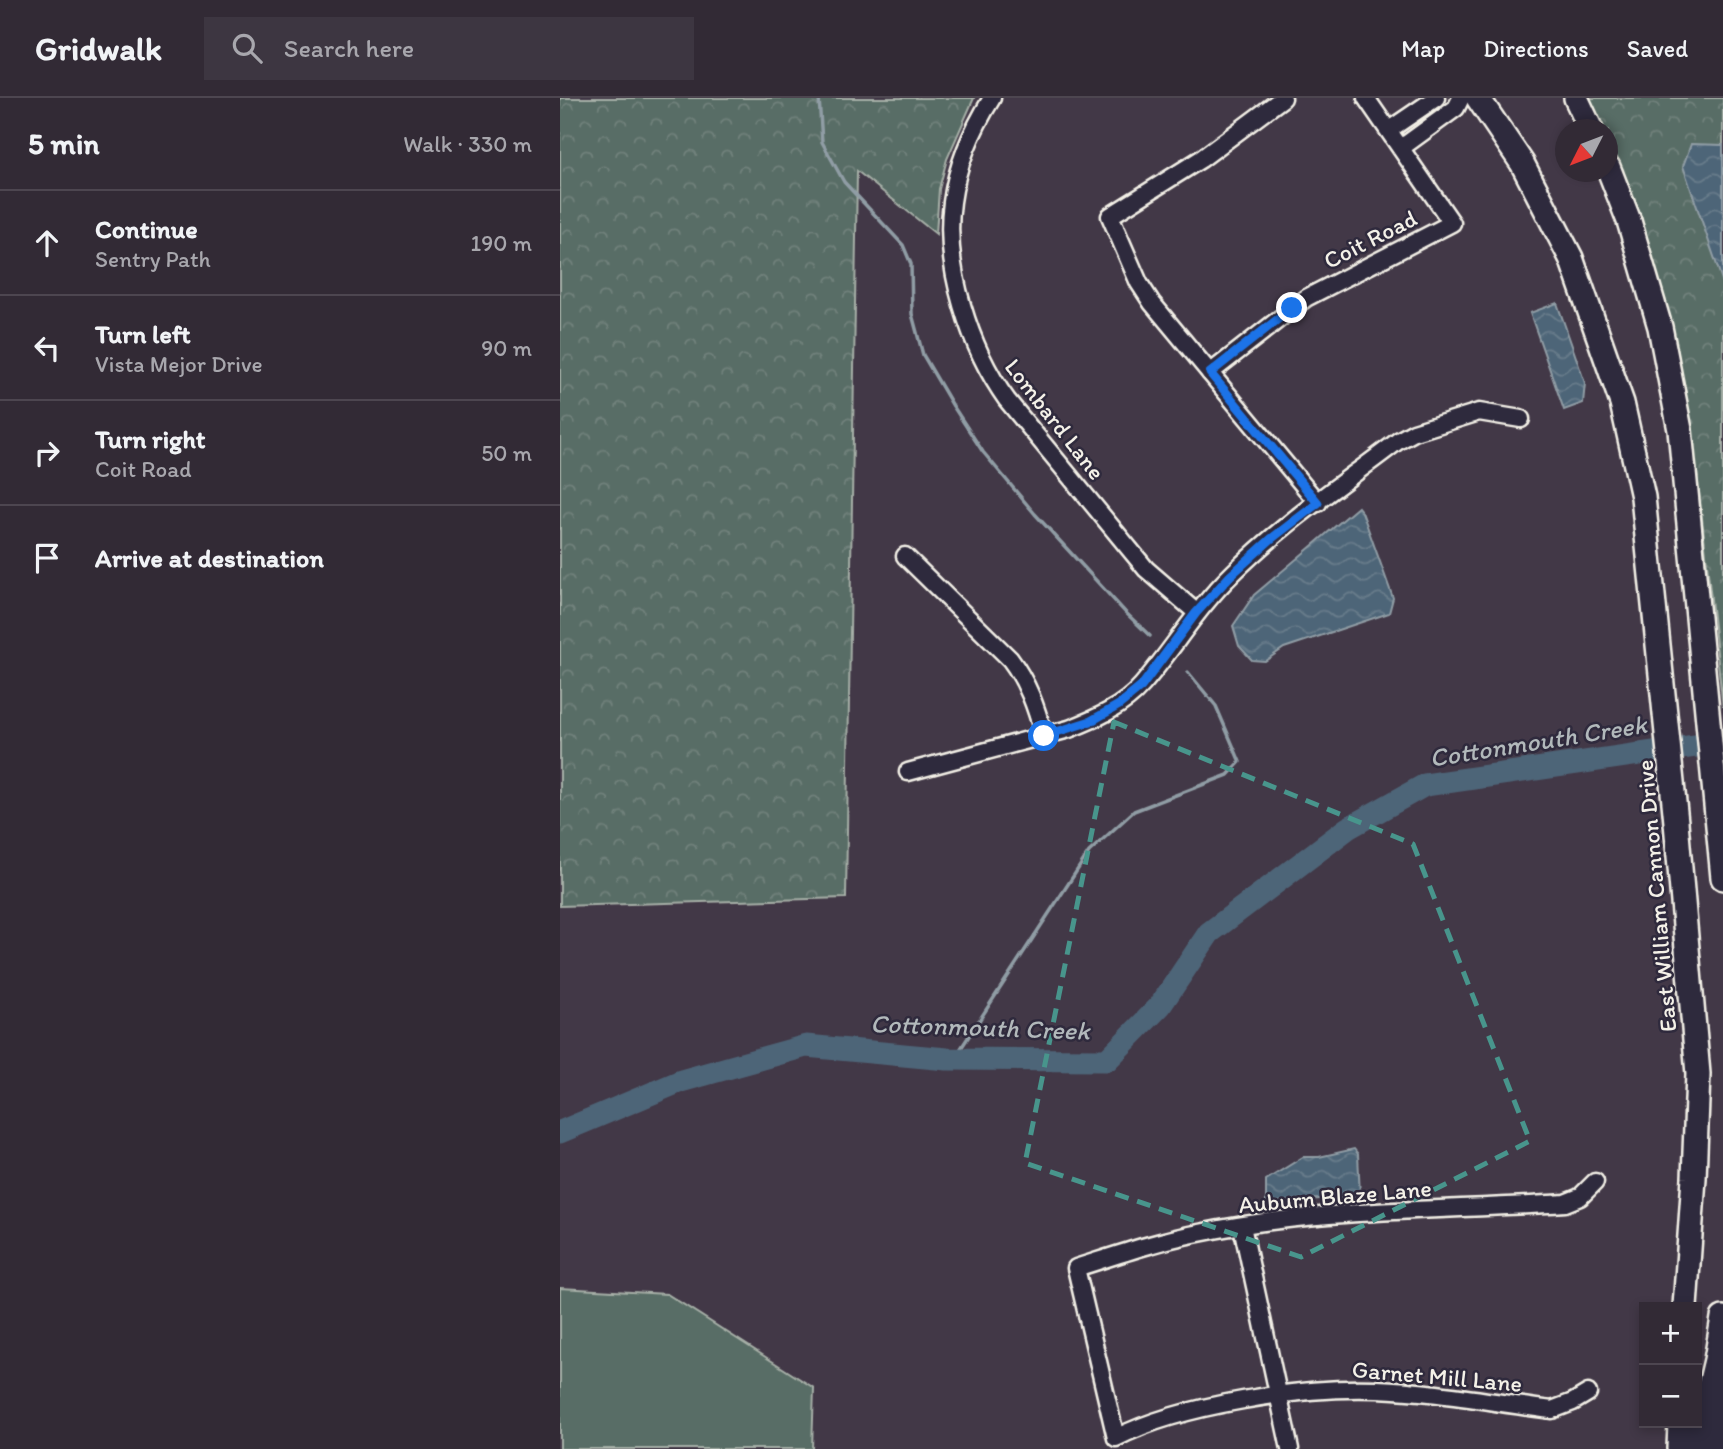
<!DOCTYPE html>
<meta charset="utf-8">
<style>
:root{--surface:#322a35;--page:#3d3641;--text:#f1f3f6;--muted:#a8a7ad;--line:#4d4650}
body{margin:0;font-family:Itim,sans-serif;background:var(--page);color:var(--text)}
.controls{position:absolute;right:21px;bottom:21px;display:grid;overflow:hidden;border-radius:0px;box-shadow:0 4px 10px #0003}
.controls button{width:63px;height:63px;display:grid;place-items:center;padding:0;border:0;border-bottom:2px solid var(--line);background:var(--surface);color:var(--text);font:35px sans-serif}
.compass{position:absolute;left:995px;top:21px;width:63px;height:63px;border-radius:50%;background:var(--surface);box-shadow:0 4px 10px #0003;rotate:228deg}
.stop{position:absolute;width:21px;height:21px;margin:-16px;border:5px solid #1a73e8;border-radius:50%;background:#fff}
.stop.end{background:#1a73e8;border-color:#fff;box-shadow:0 2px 7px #0008}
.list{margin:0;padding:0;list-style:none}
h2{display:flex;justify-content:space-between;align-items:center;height:91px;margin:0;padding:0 28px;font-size:30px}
h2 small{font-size:23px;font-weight:400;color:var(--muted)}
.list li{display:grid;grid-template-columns:46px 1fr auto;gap:21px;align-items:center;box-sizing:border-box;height:105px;padding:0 28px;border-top:2px solid var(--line)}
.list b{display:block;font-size:26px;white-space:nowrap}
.list p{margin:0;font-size:23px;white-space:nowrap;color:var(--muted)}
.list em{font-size:23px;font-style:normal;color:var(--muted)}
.icon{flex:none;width:38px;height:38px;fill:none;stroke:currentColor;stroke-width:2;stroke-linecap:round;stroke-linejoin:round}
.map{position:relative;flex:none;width:1163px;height:1351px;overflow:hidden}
header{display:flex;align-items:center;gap:42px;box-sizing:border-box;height:98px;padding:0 35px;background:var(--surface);border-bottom:2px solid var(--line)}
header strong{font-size:33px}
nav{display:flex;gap:38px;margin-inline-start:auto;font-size:24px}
.search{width:490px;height:63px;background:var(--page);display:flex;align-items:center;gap:18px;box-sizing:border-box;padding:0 24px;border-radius:0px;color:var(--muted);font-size:26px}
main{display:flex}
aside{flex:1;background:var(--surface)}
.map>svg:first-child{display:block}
.grass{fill:#596d66;stroke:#a6afa7;stroke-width:2}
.forest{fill:url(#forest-crowns);stroke:#a6afa7;stroke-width:2}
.water{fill:url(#water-waves);stroke:#909da5;stroke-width:2}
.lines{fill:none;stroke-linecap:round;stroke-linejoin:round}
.stream{stroke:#909da5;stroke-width:3.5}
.river{stroke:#4e6578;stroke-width:23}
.street-casing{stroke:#f4f1e8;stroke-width:21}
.secondary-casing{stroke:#f4f1e8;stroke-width:28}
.street{stroke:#2f2a3d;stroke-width:16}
.secondary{stroke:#2f2a3d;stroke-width:23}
.route{stroke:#1a73e8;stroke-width:9}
.marked{fill:none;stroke:#48958c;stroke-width:5;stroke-dasharray:14 9;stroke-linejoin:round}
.labels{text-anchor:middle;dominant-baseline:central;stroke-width:5;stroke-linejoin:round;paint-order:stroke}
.street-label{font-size:24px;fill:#f4f1e8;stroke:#2f2a3d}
.water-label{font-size:26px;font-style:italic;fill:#b2b9bb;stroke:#2f2a3d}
</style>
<header>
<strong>Gridwalk</strong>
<div class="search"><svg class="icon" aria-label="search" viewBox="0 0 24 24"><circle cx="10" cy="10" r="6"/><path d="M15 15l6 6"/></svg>Search here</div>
<nav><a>Map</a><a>Directions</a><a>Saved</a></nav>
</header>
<main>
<aside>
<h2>5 min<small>Walk · 330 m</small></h2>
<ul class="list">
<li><svg class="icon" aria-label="ahead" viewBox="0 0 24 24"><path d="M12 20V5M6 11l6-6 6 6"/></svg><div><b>Continue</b><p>Sentry Path</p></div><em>190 m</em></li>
<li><svg class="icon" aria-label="left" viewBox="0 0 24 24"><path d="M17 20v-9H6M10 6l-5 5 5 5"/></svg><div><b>Turn left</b><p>Vista Mejor Drive</p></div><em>90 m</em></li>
<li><svg class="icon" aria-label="right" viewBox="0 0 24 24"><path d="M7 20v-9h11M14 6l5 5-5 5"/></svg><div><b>Turn right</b><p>Coit Road</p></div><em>50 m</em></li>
<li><svg class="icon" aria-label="arrive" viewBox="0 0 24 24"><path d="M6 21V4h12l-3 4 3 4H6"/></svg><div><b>Arrive at destination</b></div></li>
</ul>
</aside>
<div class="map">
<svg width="1163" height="1351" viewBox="0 0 1163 1351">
<defs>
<pattern id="forest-crowns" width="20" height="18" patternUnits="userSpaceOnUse" patternTransform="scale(1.75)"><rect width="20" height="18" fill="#596d66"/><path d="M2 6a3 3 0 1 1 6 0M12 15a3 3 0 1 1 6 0" fill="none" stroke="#71827c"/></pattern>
<pattern id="water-waves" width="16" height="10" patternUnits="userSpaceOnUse" patternTransform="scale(1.75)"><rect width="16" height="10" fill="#4e6578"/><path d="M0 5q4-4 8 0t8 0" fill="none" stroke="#687c8b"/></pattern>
</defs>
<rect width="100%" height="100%" fill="#423847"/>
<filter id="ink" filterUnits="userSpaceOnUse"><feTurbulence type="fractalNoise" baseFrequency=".0143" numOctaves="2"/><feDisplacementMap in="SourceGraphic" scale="14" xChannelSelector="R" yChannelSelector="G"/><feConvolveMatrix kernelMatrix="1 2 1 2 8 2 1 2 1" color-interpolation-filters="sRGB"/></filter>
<g filter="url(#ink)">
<path class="grass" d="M0 1190 107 1196 254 1290 252 1351H0Z"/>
<g class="forest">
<path d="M0 0H414L387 61 379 91 376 136 297 73 286 800 0 808Z"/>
<path d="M1027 0H1163V609L1136 367 1117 250 1091 158 1048 45V32L1041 31Z"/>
</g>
<g class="water">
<path d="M1131 46 1163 47V185L1123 68Z"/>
<path d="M997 205 1025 285 1023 305 1004 312 970 215Z"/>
<path d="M798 409 802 414 833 500 829 515 724 550 705 563 692 562 679 548 673 528 694 497Z"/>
<path d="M794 1051 798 1056 800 1098 706 1105V1082L743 1059H759Z"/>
</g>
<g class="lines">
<g class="stream">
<path d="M259 0 262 44 284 84 343 147 351 166 352 216 363 257 393 308 423 354 475 416 565 514 590 538"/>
<path d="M394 961 529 754 574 713 668 677 680 664 656 608 628 574"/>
</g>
<path class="river" d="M0 1034 121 983 246 948 387 961 547 962 600 908 649 835 788 730 865 687 1163 644"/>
<g class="street-casing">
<g id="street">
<path d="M432 0C412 32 397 66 392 104 383 168 410 251 447 302L586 471 637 515"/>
<path d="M723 0 641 61 550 118 579 185 592 205 758 405"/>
<path d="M829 32 876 0"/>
<path d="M841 50 896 10 901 0"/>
<path d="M650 275 746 200 892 125 806 0"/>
<path d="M345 458 450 561C468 585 476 609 484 638"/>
<path d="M348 674 509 631C535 621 563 609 582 587 613 551 637 510 672 476 722 426 782 386 838 343L854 334 919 314 961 321"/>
<path d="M682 1128 730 1351"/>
<path d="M1028 1295 1013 1304 992 1312C935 1305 875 1293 817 1291 745 1288 619 1307 556 1340L516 1170C557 1157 597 1143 639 1135 758 1110 883 1113 1005 1105L1020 1099 1035 1084"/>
</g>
</g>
<g class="secondary-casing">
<g id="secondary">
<path d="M918 0 962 65 1011 160 1062 305 1083 399 1116 724 1138 976 1134 1080 1125 1209"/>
<path d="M1016 0 1031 32"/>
<path d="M1048 69 1069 123 1100 229 1120 332 1163 780"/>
<path d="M1119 1351 1120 1325"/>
<path d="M1135 1351 1156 1262 1163 1220"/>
<path d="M1158 1351 1160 1291"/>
</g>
</g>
<use href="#street" class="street"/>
<use href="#secondary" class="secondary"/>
</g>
</g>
<g class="lines" filter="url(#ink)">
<path class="route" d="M484 638 531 623 559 607 581 589 636 515 670 478 711 441 758 405 650 275 732 210"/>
</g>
<path class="marked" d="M554 624 853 746 970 1043 741 1159 465 1065Z"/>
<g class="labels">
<g class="street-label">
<text transform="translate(810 141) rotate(-27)">Coit Road</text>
<text transform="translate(495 321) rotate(52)">Lombard Lane</text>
<text transform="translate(1096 798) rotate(-95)">East William Cannon Drive</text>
<text transform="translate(775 1098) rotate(-5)">Auburn Blaze Lane</text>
<text transform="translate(877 1278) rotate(5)">Garnet Mill Lane</text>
</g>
<g class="water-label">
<text transform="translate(978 643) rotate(-9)">Cottonmouth Creek</text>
<text transform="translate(420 929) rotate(2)">Cottonmouth Creek</text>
</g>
</g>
</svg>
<div class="controls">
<button>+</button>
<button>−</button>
</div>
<svg class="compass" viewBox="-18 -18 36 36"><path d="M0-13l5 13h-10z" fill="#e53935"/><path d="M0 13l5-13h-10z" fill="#a8a7ad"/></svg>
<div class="stop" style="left:484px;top:638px"></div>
<div class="stop end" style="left:732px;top:210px"></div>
</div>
</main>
